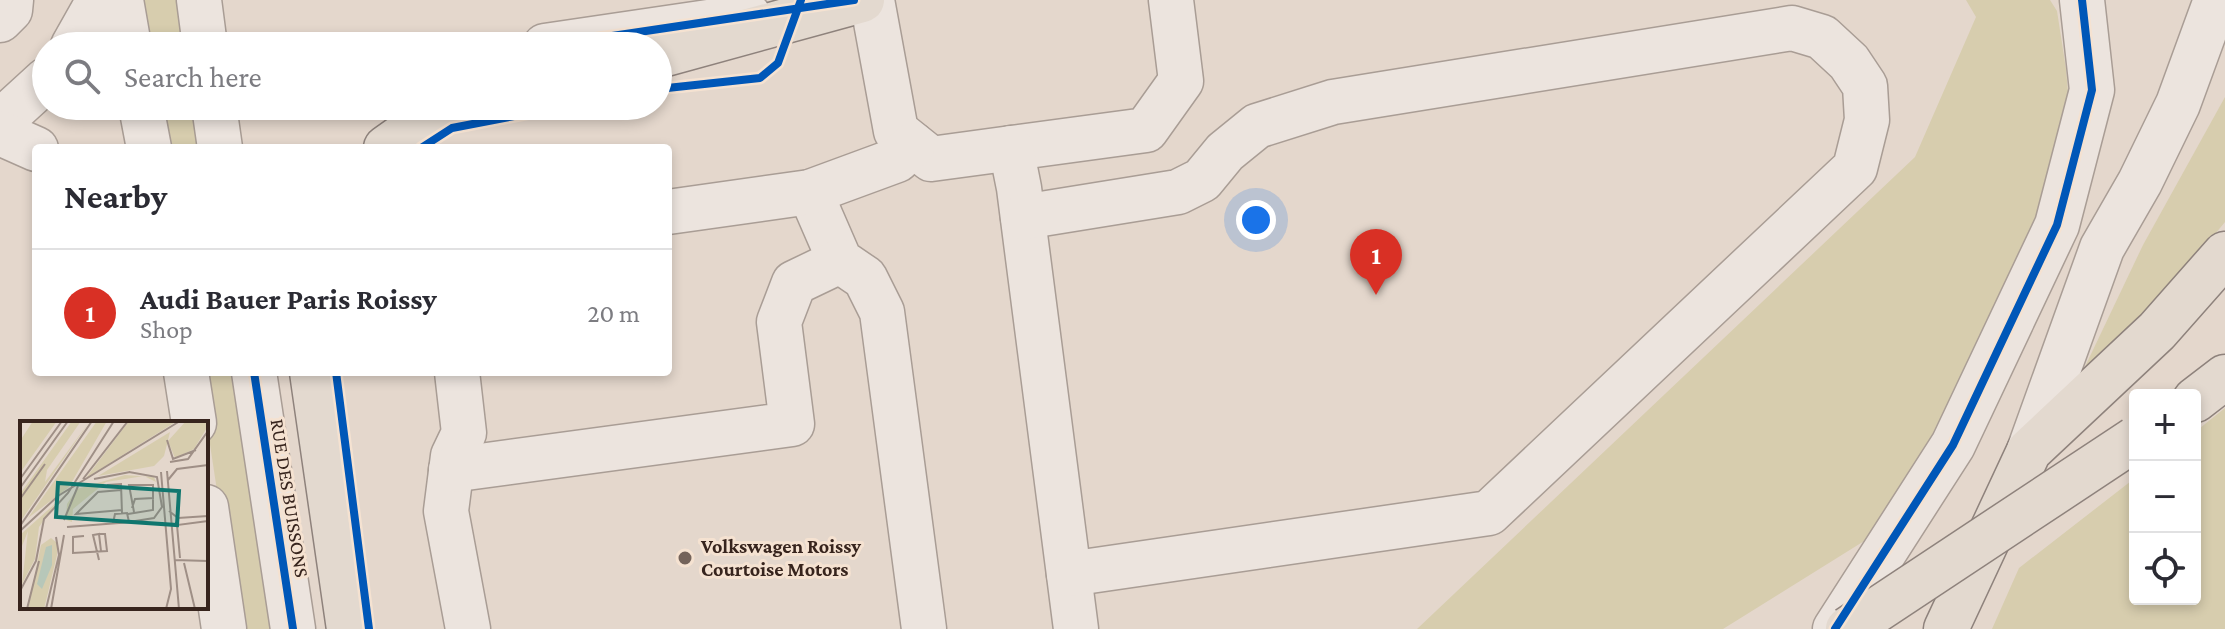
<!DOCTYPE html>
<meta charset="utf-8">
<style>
:root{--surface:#fff;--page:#f7f7f7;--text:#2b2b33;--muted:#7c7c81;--line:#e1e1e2;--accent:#d93025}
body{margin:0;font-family:"Crimson Pro",serif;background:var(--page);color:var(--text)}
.controls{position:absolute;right:24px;bottom:24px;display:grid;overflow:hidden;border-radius:8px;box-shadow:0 4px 12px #0003}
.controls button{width:72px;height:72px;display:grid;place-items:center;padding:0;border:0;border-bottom:2px solid var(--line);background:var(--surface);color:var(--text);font:40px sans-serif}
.you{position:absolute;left:1256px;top:220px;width:28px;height:28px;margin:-20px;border:6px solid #fff;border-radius:50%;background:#1a73e8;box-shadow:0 0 0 12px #1a73e833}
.badge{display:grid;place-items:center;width:52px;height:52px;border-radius:50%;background:var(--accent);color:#fff;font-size:26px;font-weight:700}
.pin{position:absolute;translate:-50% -66px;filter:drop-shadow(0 2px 4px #0008)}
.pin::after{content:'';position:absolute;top:42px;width:28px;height:24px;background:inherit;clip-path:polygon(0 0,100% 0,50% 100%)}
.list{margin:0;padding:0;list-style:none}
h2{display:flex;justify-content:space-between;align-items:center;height:104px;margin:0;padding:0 32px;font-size:34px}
h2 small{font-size:26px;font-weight:400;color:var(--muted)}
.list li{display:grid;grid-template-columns:52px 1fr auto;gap:24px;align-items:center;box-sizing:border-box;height:128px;padding:0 32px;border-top:2px solid var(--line)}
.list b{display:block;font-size:30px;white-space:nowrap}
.list p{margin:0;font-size:26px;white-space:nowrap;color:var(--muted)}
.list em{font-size:26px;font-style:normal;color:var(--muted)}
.icon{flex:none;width:44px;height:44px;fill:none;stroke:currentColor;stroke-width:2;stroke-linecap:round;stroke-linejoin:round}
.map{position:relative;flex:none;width:2225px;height:629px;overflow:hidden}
.search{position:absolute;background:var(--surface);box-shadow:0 4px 12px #0003;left:32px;top:32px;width:640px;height:88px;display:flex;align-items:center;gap:20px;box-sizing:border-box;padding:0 28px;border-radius:44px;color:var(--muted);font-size:30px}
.panel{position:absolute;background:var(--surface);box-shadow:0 4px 12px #0003;left:32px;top:144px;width:640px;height:232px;border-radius:8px}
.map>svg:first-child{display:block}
.green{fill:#d7cdae}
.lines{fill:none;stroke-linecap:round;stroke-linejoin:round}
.minor-casing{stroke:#a99d95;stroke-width:47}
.major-casing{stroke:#8e827c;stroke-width:47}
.minor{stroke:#ece4de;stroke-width:44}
.major{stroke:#e3d9cf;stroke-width:44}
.major-bridge-casing{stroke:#8e827c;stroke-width:47;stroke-linecap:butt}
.major-bridge{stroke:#e3d9cf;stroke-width:44}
.cycleway-casing{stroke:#f5e2d1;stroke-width:13}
.cycleway{stroke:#0057b8;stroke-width:8}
.poi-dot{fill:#74635a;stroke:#f5e2d1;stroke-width:3}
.labels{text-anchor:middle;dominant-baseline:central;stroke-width:6;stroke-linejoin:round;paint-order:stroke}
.street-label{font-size:20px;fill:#37241d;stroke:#f5e2d1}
.poi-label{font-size:20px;font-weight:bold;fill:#37241d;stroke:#f5e2d1;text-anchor:start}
.inset-road{fill:none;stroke:#9f8f86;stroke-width:2}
.view{fill:#0f766e;fill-opacity:0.15;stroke:#0f766e;stroke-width:4}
.inset-edge{fill:none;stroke:#37241d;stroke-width:4}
</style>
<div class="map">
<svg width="2225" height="629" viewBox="0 0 2225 629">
<rect width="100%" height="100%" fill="#e4d7cc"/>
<g class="green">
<path d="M142 0H176L183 46H149Z"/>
<path d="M1966 0H2050L2057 11 2066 69 2071 127 2040 241 1977 371 1869 538 1723 629H1417L1915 157 1976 17Z"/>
<path d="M2225 97V222L2171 287 2082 373 2143 245Z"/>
<path d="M158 106H192L198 148H165Z"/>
<path d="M199 372H233L272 629H238Z"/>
<path d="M2225 408V629H1992L2019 568 2135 478V599H2195V432Z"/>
</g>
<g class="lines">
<g class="minor-casing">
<g id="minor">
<path d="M121 0 129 46"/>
<path d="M199 0 205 46"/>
<path d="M872 0 896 131 931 159 1146 130 1181 81 1171 0"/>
<path d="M0 20 10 10 11 0"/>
<path d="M73 46 99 0"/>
<path d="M545 46 749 16"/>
<path d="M141 106 149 148"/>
<path d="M214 106 220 148"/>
<path d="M0 122 46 80"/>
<path d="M0 133 36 149"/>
<path d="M1011 148 1019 188 1076 629"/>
<path d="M810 192 840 261 865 278 882 312 924 629"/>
<path d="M668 212 810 192 897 160 913 145"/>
<path d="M1023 217 1178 192 1202 180 1225 152 1257 126 1333 102 1792 28 1822 37 1849 62 1865 86 1867 120 1855 168 1489 513 1069 574"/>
<path d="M186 372 194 423"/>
<path d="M254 372 293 629"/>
<path d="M457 372 464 433 453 456 446 511 468 629"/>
<path d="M2029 451 2102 248 2140 182 2178 104 2216 0"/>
<path d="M451 470 792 424 779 322 794 283 840 261"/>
<path d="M206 507 224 629"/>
<path d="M1835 629 1953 445 2057 225 2092 90 2082 0"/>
</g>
</g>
<g class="major-casing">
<g id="major">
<path d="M658 56 862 0"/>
<path d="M386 148 438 111 460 106"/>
<path d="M312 372 349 629"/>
<path d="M2195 400 2225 377"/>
<path d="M1946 629 2029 451 2157 331 2225 254"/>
</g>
</g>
<use href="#minor" class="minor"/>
<use href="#major" class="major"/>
<g class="major-bridge-casing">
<path id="major-bridge" d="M1848 629 2135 439"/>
</g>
<use href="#major-bridge" class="major-bridge"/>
<g class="cycleway-casing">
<g id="cycleway">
<path d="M545 46 854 0"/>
<path d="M658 89 760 78 778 63 801 0"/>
<path d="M421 148 452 128 567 106"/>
<path d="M254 372 293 629"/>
<path d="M336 372 369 629"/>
<path d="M1835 629 1953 445 2057 225 2092 90 2082 0"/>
</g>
</g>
<use href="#cycleway" class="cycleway"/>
</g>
<circle class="poi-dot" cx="685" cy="558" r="8"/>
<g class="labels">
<g class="street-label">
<text transform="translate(290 498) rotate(81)">RUE DES BUISSONS</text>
</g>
<g class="poi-label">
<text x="701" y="546">Volkswagen Roissy<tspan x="701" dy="23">Courtoise Motors</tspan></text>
</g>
</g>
<g transform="translate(20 421)">
<rect width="188" height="188" fill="#e4d7cc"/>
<path d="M13 0H37L0 52V20ZM52 0H61L27 49 25 61 70 0 0 101V73ZM77 0H87L49 66 8 97ZM109 0H157L66 57ZM166 0H188V5L174 28 155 37 148 20ZM150 11 144 35 134 45 78 55ZM105 54 134 56 136 61 124 55 86 61 53 88 52 101 46 99 47 83 57 68ZM37 81 19 106 15 138 2 163 8 110 0 130V114ZM31 117 37 122V134L24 188H8L21 124Z" fill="#d7cdae"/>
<path d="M32 124V144L22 168 17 163 26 126Z" fill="#b7c7b9"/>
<path class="inset-road" d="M147 19 153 38 176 29M150 41 168 38 188 10M147 50 159 188M109 51 137 56 142 86 134 97 109 101M141 51 151 168 146 188M0 58 42 0M63 58 108 0M74 58 110 51M148 59 157 48 188 44M87 64 101 63 102 92M0 67 48 0M101 69 78 71 56 93 102 89M0 78 25 43M112 87 115 78 134 77M149 90 158 97 188 95M108 93 133 89V64H109L114 91M44 99 58 65M93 102 95 93 107 92 109 101M0 105 72 0M47 106 112 101M0 110 38 75 160 0M64 115 53 116V132L87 130 85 113H79M160 137 157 104 188 100M79 139 73 114 79 113 81 130M154 139 188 140M164 142 175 188M0 170 16 140 24 98 48 72 94 0M7 188 19 140M26 188 39 134 36 116M31 188 44 114"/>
<path class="view" d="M38 62 159 70 157 104 36 96Z"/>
<rect width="188" height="188" class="inset-edge"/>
</g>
</svg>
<div class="controls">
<button>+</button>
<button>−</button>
<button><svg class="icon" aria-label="locate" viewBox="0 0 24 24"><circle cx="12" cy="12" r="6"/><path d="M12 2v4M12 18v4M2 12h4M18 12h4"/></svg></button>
</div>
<div class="you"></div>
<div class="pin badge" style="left:1376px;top:295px">1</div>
<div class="search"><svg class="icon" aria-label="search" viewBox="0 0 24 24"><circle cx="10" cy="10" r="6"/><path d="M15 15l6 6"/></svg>Search here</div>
<section class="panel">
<h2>Nearby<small></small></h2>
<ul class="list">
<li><span class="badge">1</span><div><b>Audi Bauer Paris Roissy</b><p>Shop</p></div><em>20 m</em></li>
</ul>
</section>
</div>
